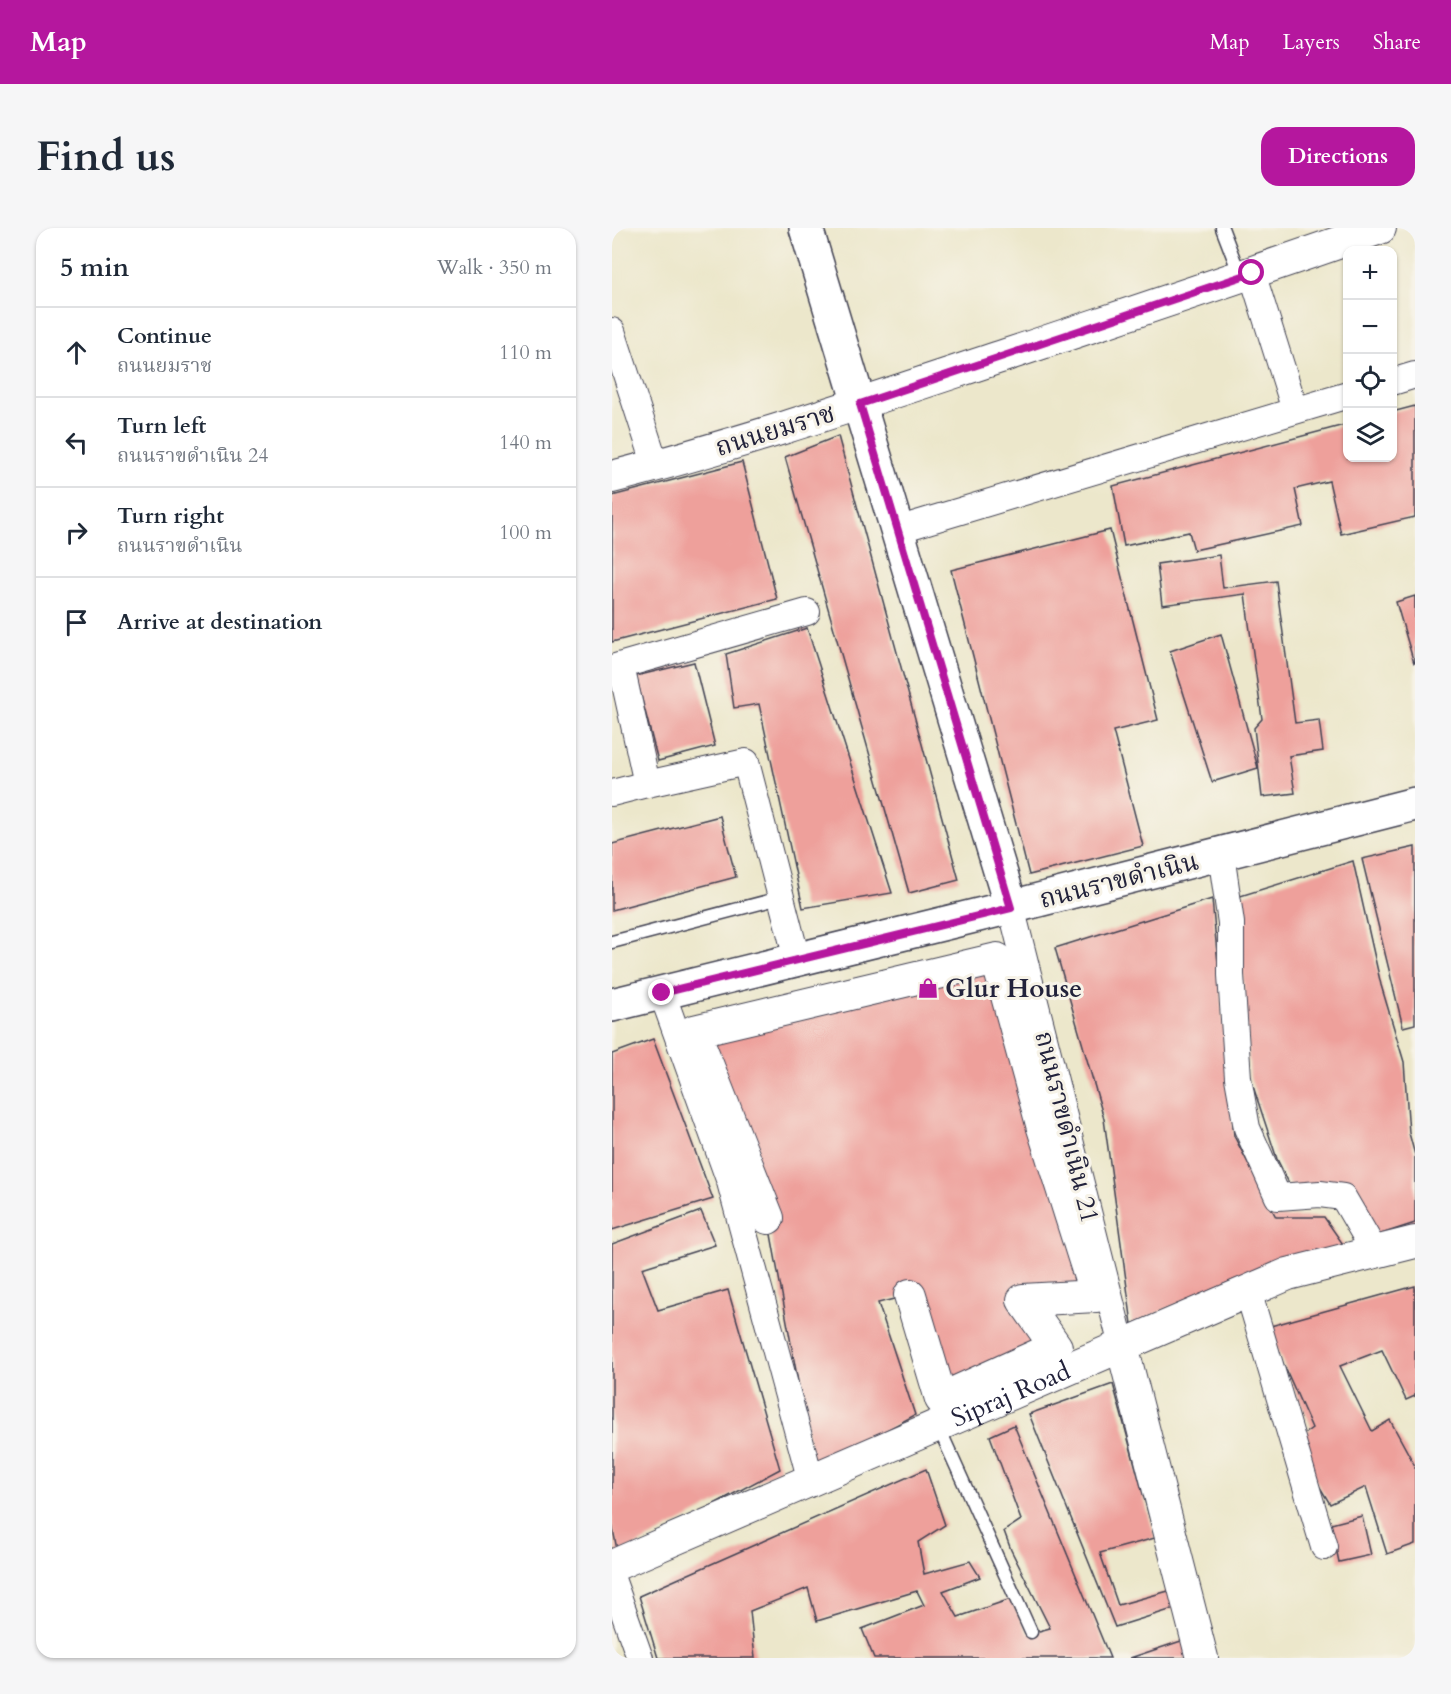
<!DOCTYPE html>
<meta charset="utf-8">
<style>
:root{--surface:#fff;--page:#f6f6f7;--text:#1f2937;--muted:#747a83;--line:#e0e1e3;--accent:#b5179e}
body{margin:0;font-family:Cardo,"Noto Serif Thai",serif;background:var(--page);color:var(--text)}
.controls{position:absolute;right:18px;top:18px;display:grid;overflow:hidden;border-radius:12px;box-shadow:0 2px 4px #0004}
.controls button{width:54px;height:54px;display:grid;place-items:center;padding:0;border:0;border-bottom:2px solid var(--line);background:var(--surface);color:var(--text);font:30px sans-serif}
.stop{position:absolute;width:18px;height:18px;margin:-14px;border:4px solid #b5179e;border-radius:50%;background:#fff}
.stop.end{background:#b5179e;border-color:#fff;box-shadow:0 2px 6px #0008}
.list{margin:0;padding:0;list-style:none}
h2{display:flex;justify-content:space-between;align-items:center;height:78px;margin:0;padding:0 24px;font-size:26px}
h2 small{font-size:20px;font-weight:400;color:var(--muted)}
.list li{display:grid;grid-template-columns:39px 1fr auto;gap:18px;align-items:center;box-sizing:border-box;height:90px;padding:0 24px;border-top:2px solid var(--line)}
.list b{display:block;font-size:22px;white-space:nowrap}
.list p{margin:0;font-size:20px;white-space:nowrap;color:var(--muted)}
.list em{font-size:20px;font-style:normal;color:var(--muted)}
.icon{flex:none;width:33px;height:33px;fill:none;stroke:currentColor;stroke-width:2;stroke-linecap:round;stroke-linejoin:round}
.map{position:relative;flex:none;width:803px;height:1430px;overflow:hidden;border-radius:18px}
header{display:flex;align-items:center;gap:36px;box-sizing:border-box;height:84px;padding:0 30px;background:var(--accent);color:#fff}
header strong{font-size:28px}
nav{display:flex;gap:33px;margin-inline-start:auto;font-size:21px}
.intro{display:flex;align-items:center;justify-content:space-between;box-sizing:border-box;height:144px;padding:0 36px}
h1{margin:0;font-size:42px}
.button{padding:15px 27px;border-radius:18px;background:var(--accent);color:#fff;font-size:21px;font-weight:700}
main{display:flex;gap:36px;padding:0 36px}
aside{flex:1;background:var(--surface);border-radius:18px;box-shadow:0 2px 4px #0004}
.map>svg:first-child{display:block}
.building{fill:#eea09b}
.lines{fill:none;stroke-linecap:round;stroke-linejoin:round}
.service-casing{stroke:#404051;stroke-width:15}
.minor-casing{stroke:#404051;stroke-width:28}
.tertiary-casing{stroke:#404051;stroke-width:34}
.secondary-casing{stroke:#404051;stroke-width:36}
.service{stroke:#fff;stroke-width:12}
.minor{stroke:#fff;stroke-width:26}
.tertiary{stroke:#fff;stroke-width:32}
.secondary{stroke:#fff;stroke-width:33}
.route{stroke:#b5179e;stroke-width:8}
.labels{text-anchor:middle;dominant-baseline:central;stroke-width:6;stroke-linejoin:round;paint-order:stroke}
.street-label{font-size:26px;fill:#22223b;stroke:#f7f3e8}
.poi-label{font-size:26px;font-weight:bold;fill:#22223b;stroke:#f7f3e8;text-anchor:start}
</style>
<header>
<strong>Map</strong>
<nav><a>Map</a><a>Layers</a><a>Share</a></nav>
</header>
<div class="intro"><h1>Find us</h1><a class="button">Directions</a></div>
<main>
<aside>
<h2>5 min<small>Walk · 350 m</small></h2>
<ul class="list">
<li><svg class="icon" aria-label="ahead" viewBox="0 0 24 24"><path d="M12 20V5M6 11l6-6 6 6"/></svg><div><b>Continue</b><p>ถนนยมราช</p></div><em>110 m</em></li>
<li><svg class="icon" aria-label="left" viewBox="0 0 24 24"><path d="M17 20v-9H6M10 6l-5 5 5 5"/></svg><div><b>Turn left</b><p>ถนนราขดำเนิน 24</p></div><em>140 m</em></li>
<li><svg class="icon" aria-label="right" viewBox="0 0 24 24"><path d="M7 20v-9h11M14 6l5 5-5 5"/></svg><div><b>Turn right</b><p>ถนนราขดำเนิน</p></div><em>100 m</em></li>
<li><svg class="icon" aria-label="arrive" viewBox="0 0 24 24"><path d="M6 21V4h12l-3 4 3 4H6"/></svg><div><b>Arrive at destination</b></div></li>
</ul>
</aside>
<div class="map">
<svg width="803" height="1430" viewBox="0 0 803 1430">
<rect width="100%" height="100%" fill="#f7f3e8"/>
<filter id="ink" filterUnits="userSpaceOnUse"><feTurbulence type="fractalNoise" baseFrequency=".0167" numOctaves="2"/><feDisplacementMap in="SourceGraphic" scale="12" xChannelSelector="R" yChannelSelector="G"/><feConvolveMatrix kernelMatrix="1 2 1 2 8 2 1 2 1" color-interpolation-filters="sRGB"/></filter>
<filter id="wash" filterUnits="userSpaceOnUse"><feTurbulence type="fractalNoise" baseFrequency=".008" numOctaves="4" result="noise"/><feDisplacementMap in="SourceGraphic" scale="24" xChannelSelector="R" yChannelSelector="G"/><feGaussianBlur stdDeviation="1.35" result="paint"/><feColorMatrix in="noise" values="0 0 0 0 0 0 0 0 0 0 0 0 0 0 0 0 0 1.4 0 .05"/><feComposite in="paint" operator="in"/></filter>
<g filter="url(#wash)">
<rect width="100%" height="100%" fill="#ece7cb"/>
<g id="blocks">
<g class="building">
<path d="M803 178V289L729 306 717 253 683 261 691 298 582 322 577 304 512 318 501 258 736 196V230H780V184Z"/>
<path d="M226 208 347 652 297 665 173 229Z"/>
<path d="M130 234 165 371 0 414V268Z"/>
<path d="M498 302 546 492 501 503 531 618 417 647 339 342Z"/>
<path d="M607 327 611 360 664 353 683 495 707 492 711 523 677 528 683 565 650 569 642 500 650 491 633 366 550 377 545 336Z"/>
<path d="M803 368V435H802L784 374Z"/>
<path d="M195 400 280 665 191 680 147 476 122 480 114 426Z"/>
<path d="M609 406 646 540 600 554 558 423Z"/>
<path d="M82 434 103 518 46 533 24 448Z"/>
<path d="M108 588 124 649 0 682V616Z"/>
<path d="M803 619V796L791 799 750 631Z"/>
<path d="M741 633 769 757 792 834 797 905 803 927V995L763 1008 743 965 679 959 665 931 638 849 625 669Z"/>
<path d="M600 671 622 908 664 989H712L733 1019 624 1051 520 1096 492 891 443 720Z"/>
<path d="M385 731 484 1068 411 1072 444 1119 329 1171 298 1067 266 1075 303 1187 202 1241 156 990 82 803Z"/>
<path d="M41 811 101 971 0 1002V826Z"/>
<path d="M89 983 103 1017 30 1040 46 1082 116 1062 168 1241 6 1327 0 1296V1016Z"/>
<path d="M803 1058V1168L794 1172 770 1122 728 1138 760 1203 778 1192 803 1238V1316L775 1326 754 1259 718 1276 681 1214 700 1200 655 1099Z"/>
<path d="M501 1156 543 1310 488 1325 506 1377 560 1362 564 1380 503 1399 417 1186Z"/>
<path d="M402 1197 498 1430H262L250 1401 312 1377 305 1363 205 1393 196 1360 138 1383 143 1430H46L27 1368 314 1241 333 1297 306 1314 312 1346 358 1333 368 1349 331 1363 346 1389 399 1371 416 1406 438 1400 399 1322 392 1303 409 1292 378 1208Z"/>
<path d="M750 1288 759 1327 727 1334 719 1296Z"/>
<path d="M575 1411 579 1430H518Z"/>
</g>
</g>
</g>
<g filter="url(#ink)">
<use href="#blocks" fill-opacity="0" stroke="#404051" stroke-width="1.5"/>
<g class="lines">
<g class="service-casing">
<g id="service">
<path d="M610 0 628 47"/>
<path d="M0 714 168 670"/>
<path d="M326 1198 419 1404"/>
</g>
</g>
<g class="minor-casing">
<g id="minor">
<path d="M640 45 683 182"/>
<path d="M0 103 44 238"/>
<path d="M780 154 803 147"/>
<path d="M285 302 736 167"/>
<path d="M9 438 35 556 134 534 185 731"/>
<path d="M0 440 195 384"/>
<path d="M0 565 35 556"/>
<path d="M609 626 619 695V747L626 850 635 900 666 969 708 966 731 969 763 1024"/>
<path d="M399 679 510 1118"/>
<path d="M50 765 118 954 199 1253"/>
<path d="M636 1063 712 1319"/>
<path d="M0 1351 28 1430"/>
</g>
</g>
<g class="tertiary-casing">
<g id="tertiary">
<path d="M0 249C133 215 264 170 394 127 519 85 644 44 768 0"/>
<path d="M156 990 82 803 385 731 431 900 484 1068 411 1072 444 1119 329 1171 298 1067"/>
<path d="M510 1118 590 1430"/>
<path id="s1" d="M0 1338 676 1046 803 1014"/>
</g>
</g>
<g class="secondary-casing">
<g id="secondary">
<path d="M194 0 399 679"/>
<path d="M0 777 399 679 803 576"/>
</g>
</g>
<use href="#service" class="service"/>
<use href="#minor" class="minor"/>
<use href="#tertiary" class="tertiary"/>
<use href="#secondary" class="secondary"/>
</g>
</g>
<g class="lines" filter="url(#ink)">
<path class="route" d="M50 765 399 680 248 176 640 45"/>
</g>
<defs>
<g id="shop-bare" transform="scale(1.62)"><path d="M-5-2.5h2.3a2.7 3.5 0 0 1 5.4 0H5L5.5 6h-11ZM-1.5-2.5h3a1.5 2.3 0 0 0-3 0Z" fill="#b5179e" stroke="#f7f3e8" stroke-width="2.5" paint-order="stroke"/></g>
</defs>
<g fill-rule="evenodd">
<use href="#shop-bare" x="316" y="760"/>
</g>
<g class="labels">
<g class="street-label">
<text transform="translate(163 202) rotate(-17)">ถนนยมราช</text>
<text transform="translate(507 652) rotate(-14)">ถนนราขดำเนิน</text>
<text transform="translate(455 899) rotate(76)">ถนนราขดำเนิน 21</text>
<text stroke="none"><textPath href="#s1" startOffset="434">Sipraj Road</textPath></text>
</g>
<g class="poi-label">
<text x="333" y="760">Glur House</text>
</g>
</g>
</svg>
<div class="controls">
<button>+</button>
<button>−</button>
<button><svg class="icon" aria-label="locate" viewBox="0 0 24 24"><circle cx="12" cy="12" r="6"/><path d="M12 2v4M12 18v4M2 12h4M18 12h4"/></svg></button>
<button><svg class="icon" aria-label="layers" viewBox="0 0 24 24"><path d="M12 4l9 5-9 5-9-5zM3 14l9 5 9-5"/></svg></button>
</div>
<div class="stop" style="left:640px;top:45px"></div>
<div class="stop end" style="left:50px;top:765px"></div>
</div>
</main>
